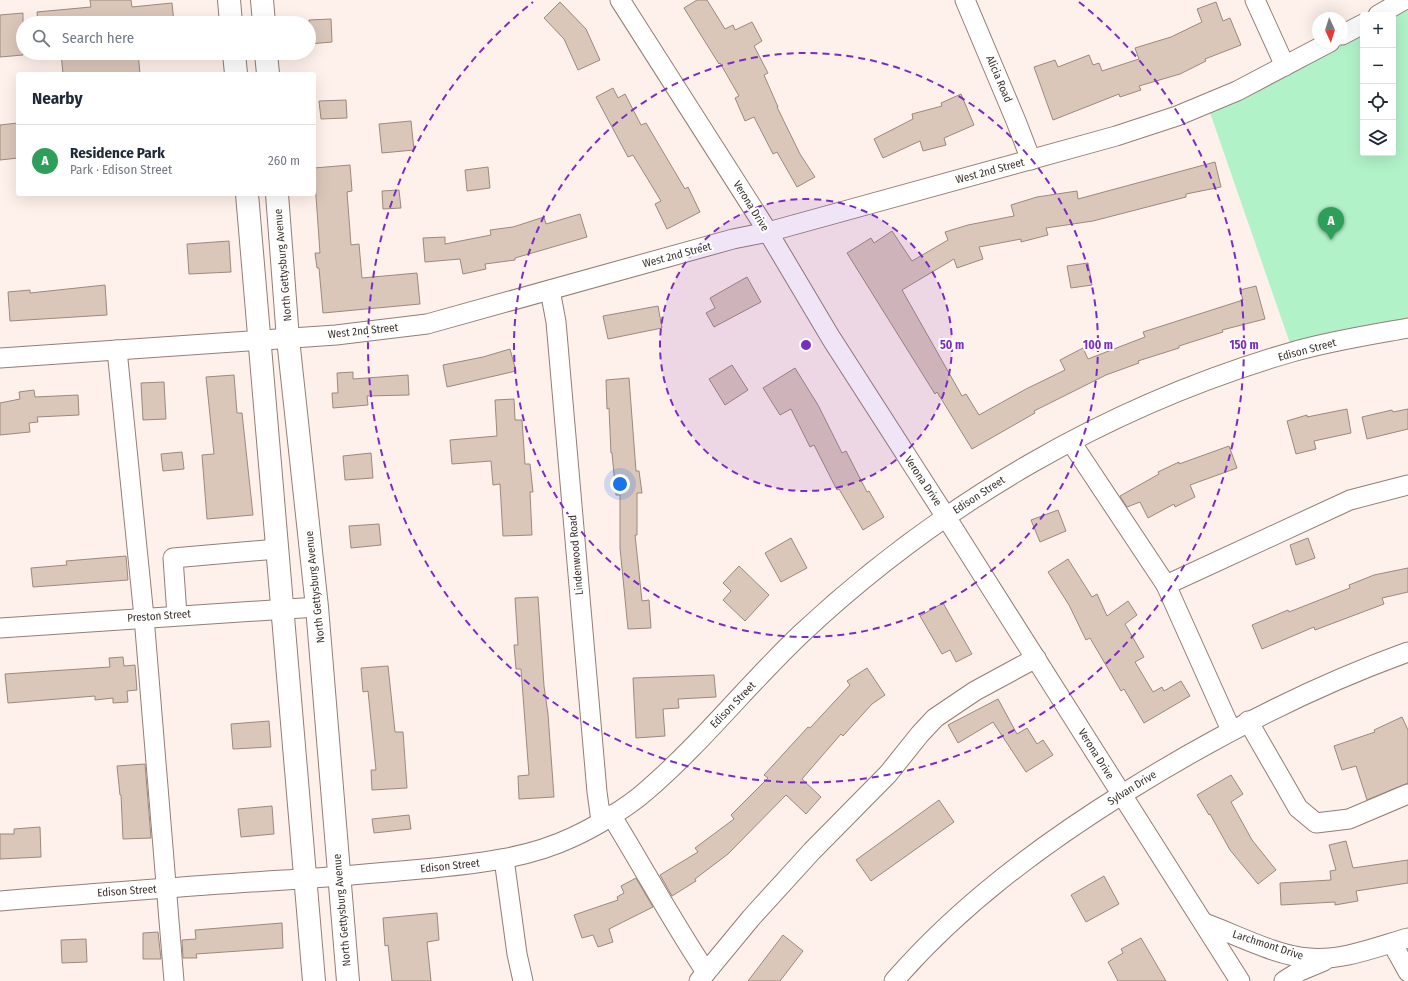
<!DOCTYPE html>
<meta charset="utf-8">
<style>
:root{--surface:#fff;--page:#f2f2f3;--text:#1f2937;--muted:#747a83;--line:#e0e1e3;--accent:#7e7f28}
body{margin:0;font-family:"Fira Sans Condensed",sans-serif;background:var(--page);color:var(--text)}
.controls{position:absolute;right:12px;top:12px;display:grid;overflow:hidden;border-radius:4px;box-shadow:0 4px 16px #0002}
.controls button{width:36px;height:36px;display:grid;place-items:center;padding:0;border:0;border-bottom:1px solid var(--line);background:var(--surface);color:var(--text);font:20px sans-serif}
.compass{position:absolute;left:1312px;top:12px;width:36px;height:36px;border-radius:50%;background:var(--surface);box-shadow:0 4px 16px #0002;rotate:176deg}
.you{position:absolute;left:620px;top:484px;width:14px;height:14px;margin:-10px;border:3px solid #fff;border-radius:50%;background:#1a73e8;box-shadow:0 0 0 6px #1a73e833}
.badge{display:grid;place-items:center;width:26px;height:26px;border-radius:50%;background:var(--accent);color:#fff;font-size:13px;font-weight:700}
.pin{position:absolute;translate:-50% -33px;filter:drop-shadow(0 1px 2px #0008)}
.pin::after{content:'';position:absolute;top:21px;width:14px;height:12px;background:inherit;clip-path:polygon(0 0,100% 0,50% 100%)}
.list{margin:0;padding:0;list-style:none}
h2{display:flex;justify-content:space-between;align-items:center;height:52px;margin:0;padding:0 16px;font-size:17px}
h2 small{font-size:13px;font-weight:400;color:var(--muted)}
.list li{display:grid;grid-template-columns:26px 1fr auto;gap:12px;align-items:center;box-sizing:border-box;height:72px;padding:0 16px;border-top:1px solid var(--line)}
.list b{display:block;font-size:15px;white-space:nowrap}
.list p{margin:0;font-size:13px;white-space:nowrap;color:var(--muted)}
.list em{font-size:13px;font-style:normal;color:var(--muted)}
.icon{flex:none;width:22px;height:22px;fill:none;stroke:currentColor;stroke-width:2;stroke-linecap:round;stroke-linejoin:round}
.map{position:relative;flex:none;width:1408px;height:981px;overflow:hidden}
.search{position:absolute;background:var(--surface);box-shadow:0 4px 16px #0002;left:16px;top:16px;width:300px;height:44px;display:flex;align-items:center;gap:10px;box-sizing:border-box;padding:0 14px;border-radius:22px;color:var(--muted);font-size:15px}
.panel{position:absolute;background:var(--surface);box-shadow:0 4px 16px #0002;left:16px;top:72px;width:300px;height:124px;border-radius:4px}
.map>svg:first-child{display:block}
.green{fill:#b1f2c9}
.building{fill:#dbc6ba;stroke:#9c897d}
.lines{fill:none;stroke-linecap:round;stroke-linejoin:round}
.minor-casing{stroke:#937e75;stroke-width:21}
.major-casing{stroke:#937e75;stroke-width:24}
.minor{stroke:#fff;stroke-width:19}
.major{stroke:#fff;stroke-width:22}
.ring{fill:none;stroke:#7b2cbf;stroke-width:2;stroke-dasharray:7 5}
.labels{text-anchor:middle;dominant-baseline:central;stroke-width:4;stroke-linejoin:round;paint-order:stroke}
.street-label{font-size:11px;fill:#3c332f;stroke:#fff}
.centre{fill:#7b2cbf;stroke:#fff;stroke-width:2}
.ring-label{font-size:12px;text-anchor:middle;font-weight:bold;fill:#7b2cbf;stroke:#fff;stroke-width:4;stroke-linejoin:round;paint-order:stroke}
</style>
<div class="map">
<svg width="1408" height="981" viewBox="0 0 1408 981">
<rect width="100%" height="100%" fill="#fef0eb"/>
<path class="green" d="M1408 0V328L1293 352 1207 104 1363 24V153H1393V15Z"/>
<g class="building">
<path d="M90 0H131L132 7 172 3 174 23H38L37 12 91 7Z"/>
<path d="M697 0H707L725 29 733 25 735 30 752 22 762 41 754 46 768 73 764 75 778 107H777L800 154 815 177 797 187 777 152 773 154 754 117 745 121 735 98 739 96 720 63 719 64 684 8Z"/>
<path d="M560 2 586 29 600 60 578 70 564 39 544 18Z"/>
<path d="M1216 2 1223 21 1230 18 1241 45 1205 59 1206 61 1180 74 1139 86 1141 90 1120 97 1119 94 1053 120 1034 67 1055 60 1058 67 1089 55 1093 65 1099 63 1102 71 1139 59 1135 48 1171 37 1202 22 1197 9Z"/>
<path d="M23 13V55L0 57V15Z"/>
<path d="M331 19 332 42 309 44V20Z"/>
<path d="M61 53H138L140 74H63Z"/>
<path d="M613 88 618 98 625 94 641 125 646 123 685 189 688 187 700 212 667 229 655 204 661 201 633 155 628 157 596 97Z"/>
<path d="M961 94 974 125 944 138 946 145 923 151 920 141 883 158 874 139 913 119 912 114 942 106 941 103Z"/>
<path d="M346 100 347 118 321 119 319 101Z"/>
<path d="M411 121 414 150 382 153 379 124Z"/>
<path d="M18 123V158L0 160V125Z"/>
<path d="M1215 162 1221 187 1186 194V197L1093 221 1046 228 1048 235 1021 242V239L979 247 983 259 957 268 954 259 902 290 962 396 966 394 979 415 1026 389 1065 370 1060 360 1083 348 1088 359 1145 337 1143 332 1243 300 1240 290 1256 286 1265 319 1222 330 1223 332 1179 346V348L1138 361 1139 363 1106 375 1034 411 1035 413 972 449 937 392 935 394 847 253 871 238 874 243 892 231 912 261 948 240 945 232 968 225 1014 216 1011 205 1037 197 1077 191 1078 199Z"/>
<path d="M350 165 352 191 347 192 351 245 359 244 362 278 417 273 420 304 323 313 319 268H317L315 253H320L314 168Z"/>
<path d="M488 167 490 188 467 191 465 170Z"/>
<path d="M399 190 401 208 383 209 382 191Z"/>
<path d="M580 214 587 237 515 258V260L485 264 486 269 463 274 460 259 425 262 423 238 445 237V244L491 235 490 230 513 227 544 217 546 224Z"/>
<path d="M229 241 231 272 189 274 187 244Z"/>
<path d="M1088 263 1092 285 1071 288 1067 266Z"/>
<path d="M747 277 761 302 714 327 706 313 715 308 710 298Z"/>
<path d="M105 285 107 315 10 321 8 292 30 290V293Z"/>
<path d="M658 306 662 328 608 339 603 316Z"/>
<path d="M510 349 516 371 447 387 443 365 483 357Z"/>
<path d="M732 365 748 390 725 405 709 379Z"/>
<path d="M795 368 818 405 842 453 846 451 867 492 869 491 884 517 863 530 839 489 837 490 814 445 810 447 791 409 780 415 763 388Z"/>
<path d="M353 372V379L408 375 409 395 367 396 368 405 333 408 332 393H338L337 373Z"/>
<path d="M234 375 237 413H242L253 515 207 519 202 455 214 454 206 377Z"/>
<path d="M629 378 636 471H639L642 493H637V535H635L642 601 649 600 651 628 628 629 620 548V495H616L612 453H611L609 408 607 409 606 380Z"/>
<path d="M164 382 166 419 143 420 141 383Z"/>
<path d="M34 390 35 397 78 395 79 415 37 417 38 422 29 423 30 432 0 435V403L20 399 19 392Z"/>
<path d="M514 399 515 420H522L525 464H530L533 492H530L532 535 503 536 500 484 493 485 491 461 452 464 450 440 497 436 495 400Z"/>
<path d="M1347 409 1351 433 1314 441 1316 449 1296 454 1287 421 1307 415V417Z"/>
<path d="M1408 409V429L1367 439 1362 417 1392 410 1393 412Z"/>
<path d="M1229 446 1237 468 1190 485 1195 497 1175 507 1174 504 1148 518 1140 502 1127 507 1120 496 1159 474 1158 472 1179 462V464Z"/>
<path d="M182 452 184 469 163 471 161 454Z"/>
<path d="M371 453 373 478 345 480 343 456Z"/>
<path d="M1058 510 1066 531 1040 542 1031 520Z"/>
<path d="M379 524 381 545 351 548 349 526Z"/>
<path d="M791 538 807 568 781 582 765 553Z"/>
<path d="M1308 538 1315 558 1296 565 1290 545Z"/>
<path d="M126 556 128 580 33 587 31 568 67 565 66 561Z"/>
<path d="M1068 559 1092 597 1097 594 1107 616 1128 601 1137 615 1125 624 1144 657 1135 662 1153 692 1162 687 1164 691 1181 681 1190 696 1144 723 1124 689 1121 691 1090 638 1086 640 1069 605 1048 572Z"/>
<path d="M739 566 769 595 745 621 723 600 731 591 723 583Z"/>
<path d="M1408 568V592L1382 598 1384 604 1315 630 1314 627 1262 649 1252 625 1288 610 1289 612 1350 588 1349 585 1374 575Z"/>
<path d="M538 597 544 686 548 714 554 797 519 799 518 776 529 775 521 669H516L514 645H518L515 598Z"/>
<path d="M943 603 972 654 956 662 950 650 942 654 920 616Z"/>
<path d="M123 657 124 666 135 665 137 690 127 691 128 702 113 703V698L95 700V696L8 703 5 674 110 667 109 658Z"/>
<path d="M388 666 395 732H403L407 788 372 790 371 770H376L368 691 363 692 361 668Z"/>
<path d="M867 668 885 695 872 704 843 736 841 734 802 779 821 797 806 814 786 795 728 854 695 879 696 881 672 896 660 875 698 852 695 848 734 819 731 815 768 778 764 775 808 727 810 728 850 685 847 681Z"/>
<path d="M714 675 716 697 678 699 679 708 663 709 665 736 636 738 633 678Z"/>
<path d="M998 699 1017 734 1027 728 1037 744 1043 740 1053 755 1026 772 993 722 958 743 948 725Z"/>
<path d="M1402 717 1408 730V783L1367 800 1356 766 1342 770 1334 746 1375 732 1374 730Z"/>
<path d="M269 721 271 747 233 749 231 724Z"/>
<path d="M145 764 151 838 123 839 121 795H120L117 766Z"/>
<path d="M1231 775 1243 794 1231 802 1252 840 1276 870 1258 884 1230 850 1210 814 1209 815 1197 795Z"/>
<path d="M939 800 954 822 871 881 856 860Z"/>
<path d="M272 806 274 834 241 837 238 809Z"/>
<path d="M409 815 411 829 374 833 372 819Z"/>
<path d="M40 827 41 857 0 859V834H14V829Z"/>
<path d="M1346 841 1353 868 1408 860V883L1356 891 1358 901 1335 905V902L1281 905 1280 883 1331 880 1330 871 1336 870 1329 845Z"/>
<path d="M1104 876 1119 904 1086 922 1071 895Z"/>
<path d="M636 878 653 907 609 929 613 942 598 947 593 935 582 938 574 915 618 900 617 897 624 893 621 886Z"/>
<path d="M437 913 439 940 427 942 431 981H392L388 945 385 946 383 918Z"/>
<path d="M282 923 283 948 196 954 197 958H183L182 940 196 939 195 930Z"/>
<path d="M158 932 161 959H143V933Z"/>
<path d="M783 935 803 951 780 981H748Z"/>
<path d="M1141 938 1166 981H1118L1108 962 1123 953 1121 949Z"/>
<path d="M86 939 87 962 62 963 61 940Z"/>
</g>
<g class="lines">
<g class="minor-casing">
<g id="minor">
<path d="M620 0 768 232 831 338 946 517 1240 981"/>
<path d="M965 0 1016 121 1031 160"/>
<path d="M1255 0 1285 66"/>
<path d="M1378 15 1404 0"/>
<path d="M1342 35 1363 24"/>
<path d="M550 290 556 322 597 792 601 821"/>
<path d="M117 350 144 617 174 981"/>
<path d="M0 358 336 335 427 324 733 239 768 232 1116 136 1177 116 1237 91 1330 42"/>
<path d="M1071 442 1166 585 1231 730"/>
<path d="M1166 585 1350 500 1408 485"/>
<path d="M177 615 173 558 277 549"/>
<path d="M0 628 317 607"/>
<path d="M1248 721 1298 808 1316 823 1349 819 1408 794"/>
<path d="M611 815C643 867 672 921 706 972"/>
<path d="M504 859 517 954 523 981"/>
<path d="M0 901C100 893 200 885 300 879 345 876 389 872 434 868 481 863 529 858 573 837 595 827 628 807 646 791 702 743 748 684 802 633 941 503 1109 405 1292 352 1330 341 1369 335 1408 328"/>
<path d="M1204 923C1235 934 1276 956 1309 958 1342 961 1376 947 1408 938"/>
<path d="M1392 943 1408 972"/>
<path d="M699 981 751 918 812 851 888 774 920 734 935 718 975 691 1036 658"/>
<path d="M894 981C960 905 1041 845 1126 792 1216 736 1308 688 1408 652"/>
<path d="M1284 981 1300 971 1324 961"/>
</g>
</g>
<g class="major-casing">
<g id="major">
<path d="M229 0 231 23"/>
<path d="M262 0 264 23"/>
<path d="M234 53 236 74"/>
<path d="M266 53 268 74"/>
<path d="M247 194 314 981"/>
<path d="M277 194 288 339 317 607 348 981"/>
</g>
</g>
<use href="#minor" class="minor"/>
<use href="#major" class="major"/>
</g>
<circle cx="806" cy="345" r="146" fill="#7b2cbf" fill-opacity=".12"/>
<g class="ring">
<circle cx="806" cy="345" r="146"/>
<circle cx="806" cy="345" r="292"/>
<path d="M1079 2A438 438 0 1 1 533 2"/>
</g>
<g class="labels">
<g class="street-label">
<text transform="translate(999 79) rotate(67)">Alicia Road</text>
<text transform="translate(990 171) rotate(-15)">West 2nd Street</text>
<text transform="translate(751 206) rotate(58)">Verona Drive</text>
<text transform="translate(677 255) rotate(-15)">West 2nd Street</text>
<text transform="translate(283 265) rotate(-95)">North Gettysburg Avenue</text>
<text transform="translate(363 331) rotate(-6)">West 2nd Street</text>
<text transform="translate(1307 350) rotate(-15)">Edison Street</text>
<text transform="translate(923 481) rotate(56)">Verona Drive</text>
<text transform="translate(979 495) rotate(-33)">Edison Street</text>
<text transform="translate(576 555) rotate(-95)">Lindenwood Road</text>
<text transform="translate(315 587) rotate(-96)">North Gettysburg Avenue</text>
<text transform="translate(159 616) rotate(-4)">Preston Street</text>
<text transform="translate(733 705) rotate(-46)">Edison Street</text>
<text transform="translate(1096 754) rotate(58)">Verona Drive</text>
<text transform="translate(1132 788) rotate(-32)">Sylvan Drive</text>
<text transform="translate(450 866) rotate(-6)">Edison Street</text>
<text transform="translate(127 891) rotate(-4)">Edison Street</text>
<text transform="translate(342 910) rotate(-95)">North Gettysburg Avenue</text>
<text transform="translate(1268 945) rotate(18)">Larchmont Drive</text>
</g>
</g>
<circle cx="806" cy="345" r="6" class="centre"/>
<g class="ring-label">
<text x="952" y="349">50 m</text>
<text x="1098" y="349">100 m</text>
<text x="1244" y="349">150 m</text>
</g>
</svg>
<div class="controls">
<button>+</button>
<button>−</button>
<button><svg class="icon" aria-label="locate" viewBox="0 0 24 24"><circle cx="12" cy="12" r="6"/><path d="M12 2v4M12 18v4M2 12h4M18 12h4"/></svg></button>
<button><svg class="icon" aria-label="layers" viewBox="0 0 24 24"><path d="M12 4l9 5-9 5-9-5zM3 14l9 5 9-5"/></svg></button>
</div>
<svg class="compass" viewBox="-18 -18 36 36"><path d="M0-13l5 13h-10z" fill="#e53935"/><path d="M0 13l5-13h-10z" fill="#747a83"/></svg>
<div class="you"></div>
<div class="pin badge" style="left:1331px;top:240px;background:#2e9e5b">A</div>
<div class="search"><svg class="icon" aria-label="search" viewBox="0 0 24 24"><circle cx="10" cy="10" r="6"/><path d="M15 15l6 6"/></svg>Search here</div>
<section class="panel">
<h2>Nearby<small></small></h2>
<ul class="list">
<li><span class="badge" style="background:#2e9e5b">A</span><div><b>Residence Park</b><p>Park · Edison Street</p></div><em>260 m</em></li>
</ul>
</section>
</div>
